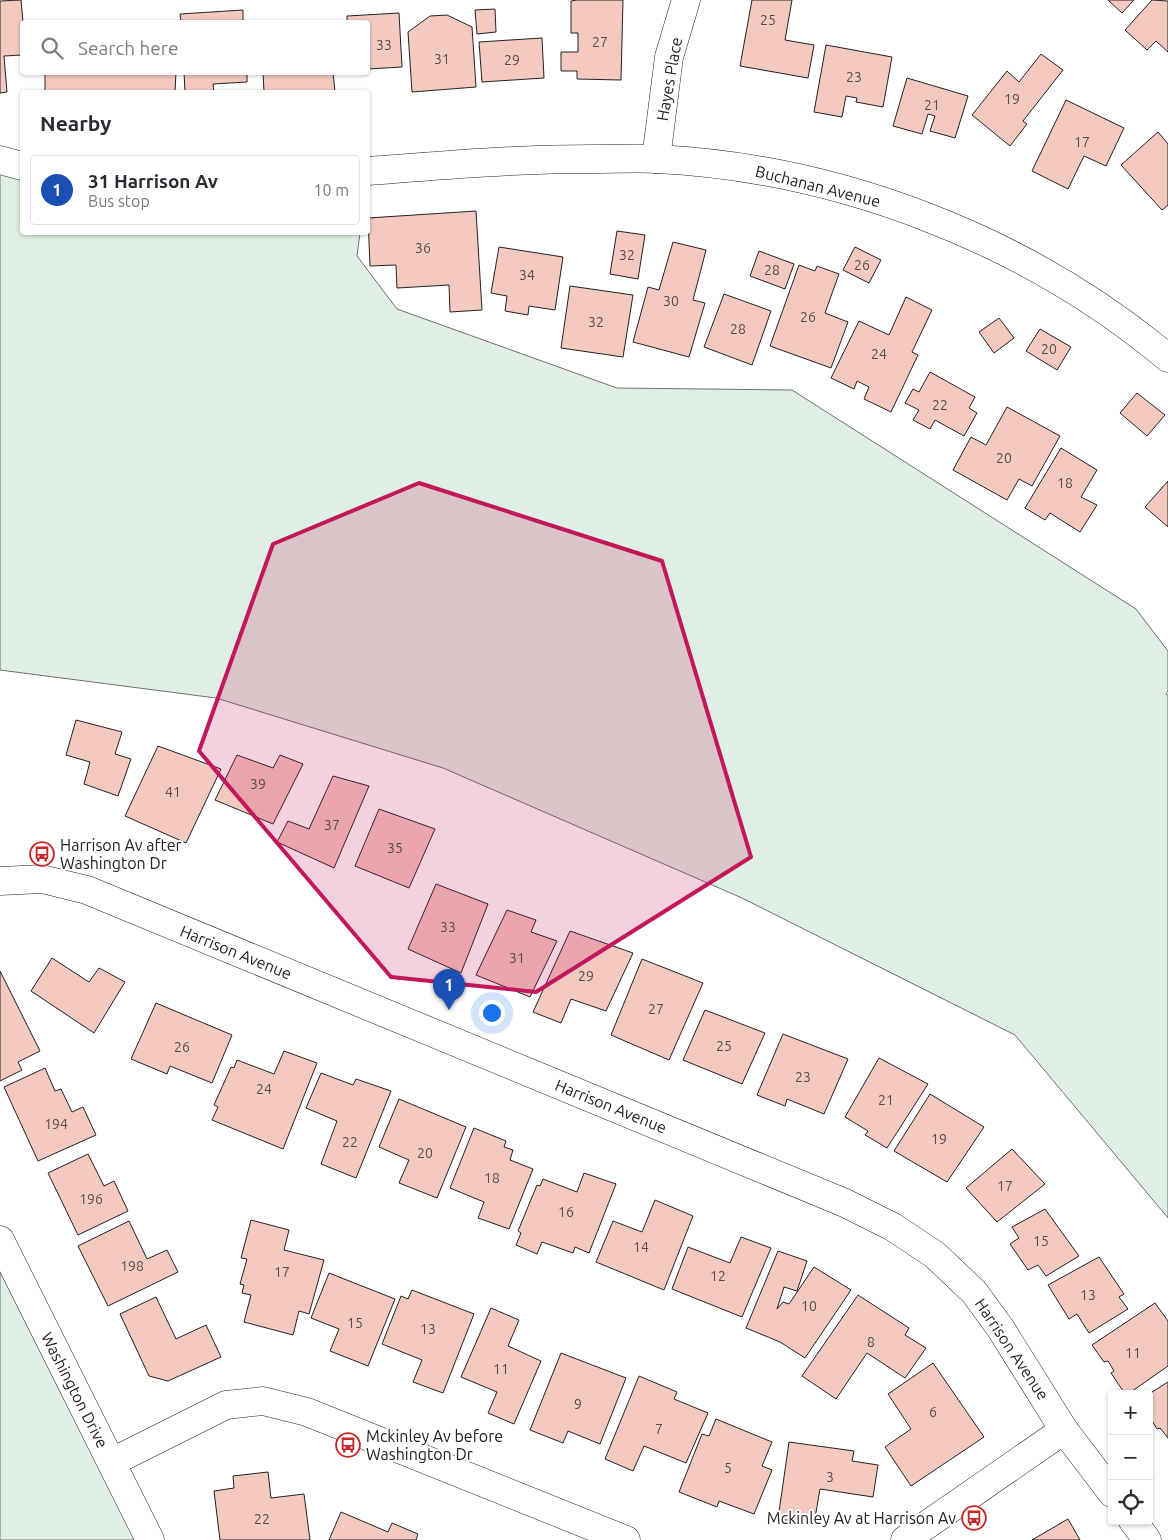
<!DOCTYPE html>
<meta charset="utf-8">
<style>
:root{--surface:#fff;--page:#f2f2f3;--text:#2b2b33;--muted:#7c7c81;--line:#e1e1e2;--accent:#c62828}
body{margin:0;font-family:Ubuntu,sans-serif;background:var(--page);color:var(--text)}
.controls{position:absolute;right:15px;bottom:15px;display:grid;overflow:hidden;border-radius:5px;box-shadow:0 1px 4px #0004}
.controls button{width:45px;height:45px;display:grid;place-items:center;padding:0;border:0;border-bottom:1px solid var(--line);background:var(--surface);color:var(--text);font:25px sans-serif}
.you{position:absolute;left:491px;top:1012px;width:18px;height:18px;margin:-12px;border:4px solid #fff;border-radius:50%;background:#1a73e8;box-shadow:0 0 0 8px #1a73e833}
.badge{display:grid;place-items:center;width:32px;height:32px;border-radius:50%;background:var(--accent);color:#fff;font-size:16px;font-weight:700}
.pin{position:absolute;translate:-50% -41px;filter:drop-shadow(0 1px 2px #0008)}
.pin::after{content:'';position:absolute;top:26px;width:18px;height:15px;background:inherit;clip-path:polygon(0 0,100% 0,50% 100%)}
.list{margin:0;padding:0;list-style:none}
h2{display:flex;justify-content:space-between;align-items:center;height:65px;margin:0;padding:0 20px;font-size:21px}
h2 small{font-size:16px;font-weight:400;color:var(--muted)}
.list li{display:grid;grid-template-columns:32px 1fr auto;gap:15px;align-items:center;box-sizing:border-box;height:70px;margin:0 10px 10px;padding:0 10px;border:1px solid var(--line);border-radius:5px}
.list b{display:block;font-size:19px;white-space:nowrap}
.list p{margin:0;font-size:16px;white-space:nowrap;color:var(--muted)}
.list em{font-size:16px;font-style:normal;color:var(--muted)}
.icon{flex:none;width:28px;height:28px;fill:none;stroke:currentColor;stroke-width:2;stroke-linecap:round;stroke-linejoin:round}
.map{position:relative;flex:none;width:1168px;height:1540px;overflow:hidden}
.search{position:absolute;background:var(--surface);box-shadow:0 1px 4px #0004;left:20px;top:20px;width:350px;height:55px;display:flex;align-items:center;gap:12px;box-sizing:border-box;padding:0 18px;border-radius:5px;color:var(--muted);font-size:19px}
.panel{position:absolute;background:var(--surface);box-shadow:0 1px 4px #0004;left:20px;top:90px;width:350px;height:145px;border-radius:5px}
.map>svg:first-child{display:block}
.green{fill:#e0efe3;stroke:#6f6f6f}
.building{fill:#f3c9c0;stroke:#222}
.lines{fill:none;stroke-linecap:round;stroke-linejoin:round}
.street-casing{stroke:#222;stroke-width:29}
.secondary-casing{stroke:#222;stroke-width:29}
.street{stroke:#fff;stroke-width:28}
.secondary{stroke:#fff;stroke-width:28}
.marked{fill:#c2185b;fill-opacity:0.2;stroke:#c2185b;stroke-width:4;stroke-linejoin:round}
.labels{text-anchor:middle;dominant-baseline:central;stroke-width:4;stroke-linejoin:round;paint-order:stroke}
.number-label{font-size:14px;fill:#564c4a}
.street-label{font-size:16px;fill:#222;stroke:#fff}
.poi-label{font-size:16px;fill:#222;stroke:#fff;text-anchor:start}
</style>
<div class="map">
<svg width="1168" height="1540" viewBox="0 0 1168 1540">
<rect width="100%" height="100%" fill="#fff"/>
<g class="green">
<path d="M0 160 22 166V232L360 233 357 256 397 309 617 388 792 390 1136 609 1168 651V691L1166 694 1168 695V1218L1015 1035 742 898 443 768 216 698 0 670Z"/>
<path d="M0 1240 150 1540H0Z"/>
</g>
<g class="building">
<path d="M21 0 23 22 22 55 4 56 7 92 0 93V1Z"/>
<path d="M577 0H623L621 80 577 79V71H561V52H578V33H571V1Z"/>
<path d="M752 0H792L785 40 814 45 808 78 740 66Z"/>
<path d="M1108 0H1134L1122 13Z"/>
<path d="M1152 0 1168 1V52L1156 41 1147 50 1125 30Z"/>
<path d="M495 9 496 32 477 34 475 10Z"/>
<path d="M243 10V22H181L180 14Z"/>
<path d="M399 13 402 67 368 69V22H347V16Z"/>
<path d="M447 15 472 27 476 87 412 92 408 32 430 16Z"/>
<path d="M542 38 544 78 482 82 479 42Z"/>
<path d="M826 45 892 57 883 107 856 102 857 98 846 96 842 117 814 112Z"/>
<path d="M1041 54 1063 70 1023 121 1027 124 1010 146 972 115 1007 71 1019 82Z"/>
<path d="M57 72H176L175 92H45V74H56Z"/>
<path d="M184 72H247V82L213 84 214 92H185Z"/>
<path d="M263 72H333L335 92H264Z"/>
<path d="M907 78 968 96 955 138 930 131 935 116 928 114 922 134 893 126Z"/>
<path d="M1066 100 1124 128 1106 166 1084 156 1068 189 1032 171Z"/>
<path d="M1158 132 1168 144V205L1162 210 1121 165Z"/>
<path d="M476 211 482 310 450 312 449 285 397 288 396 265 370 266 368 218Z"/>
<path d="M617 231 645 235 638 279 610 274Z"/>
<path d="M673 242 706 250 693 300 705 303 689 357 633 342 648 287 659 290Z"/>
<path d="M499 247 563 257 555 310 529 306 528 315 505 311 507 296 491 293Z"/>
<path d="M855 247 881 260 869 283 843 270Z"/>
<path d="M759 251 794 264 785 289 750 276Z"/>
<path d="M799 265 815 271 817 266 839 274 825 313 848 322 831 368 770 346Z"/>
<path d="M570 286 633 295 623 357 561 348Z"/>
<path d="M724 294 771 311 752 365 704 347Z"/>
<path d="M906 297 932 310 912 352 918 355 891 412 864 399 869 387 857 381 854 389 831 378 859 321 889 335Z"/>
<path d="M999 318 1014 338 994 353 979 332Z"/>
<path d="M1040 329 1071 347 1057 370 1026 351Z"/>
<path d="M930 372 975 397 969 408 977 413 964 436 935 420 930 429 913 420 919 410 905 403 913 389 919 392Z"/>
<path d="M1137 393 1165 415 1147 436 1120 413Z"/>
<path d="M1007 407 1060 436 1032 486 1019 479 1007 500 953 470 971 437 986 445Z"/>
<path d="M1061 448 1097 470 1081 497 1097 505 1080 532 1050 513 1045 520 1025 508Z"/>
<path d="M1168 481V527L1145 507Z"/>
<path d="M76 720 122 732 115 754 131 759 118 796 84 784 90 762 66 755Z"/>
<path d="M158 746 221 769 186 843 125 816Z"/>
<path d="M237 755 273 768 280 755 303 764 273 824 215 800Z"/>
<path d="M333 776 369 786 334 868 277 842 288 821 309 829Z"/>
<path d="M379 809 435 829 409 888 355 866Z"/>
<path d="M436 884 488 904 461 973 408 949Z"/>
<path d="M507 910 536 920 531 932 557 941 530 997 476 975Z"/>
<path d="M570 931 633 953 606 1011 571 999 561 1023 533 1012Z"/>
<path d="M52 958 89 982 99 968 125 982 94 1033 31 991Z"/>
<path d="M642 959 703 983 669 1060 611 1035Z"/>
<path d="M0 971 40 1051 18 1062 22 1070 0 1081Z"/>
<path d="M156 1003 232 1035 212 1083 170 1066 167 1074 131 1059Z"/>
<path d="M705 1010 765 1033 742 1084 683 1060Z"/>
<path d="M783 1034 848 1059 824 1114 787 1099 785 1106 757 1095Z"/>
<path d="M284 1051 317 1063 283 1149 212 1120 218 1107 214 1105 231 1067 234 1068 237 1060 274 1074Z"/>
<path d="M879 1058 928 1084 887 1148 865 1135 868 1131 845 1117Z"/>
<path d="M45 1068 55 1091 61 1089 72 1112 83 1107 96 1135 38 1161 4 1087Z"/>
<path d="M321 1073 353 1085 356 1079 391 1091 356 1178 321 1164 337 1121 306 1108Z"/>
<path d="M930 1094 984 1127 947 1182 894 1151Z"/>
<path d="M399 1099 466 1127 437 1198 399 1183 409 1160 379 1147Z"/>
<path d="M474 1128 506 1141 504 1147 513 1150 510 1160 533 1169 509 1229 478 1218 484 1202 450 1188Z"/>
<path d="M1012 1149 1045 1184 997 1222 966 1188Z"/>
<path d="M88 1154 104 1186 114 1181 128 1211 78 1235 48 1173Z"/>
<path d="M584 1173 616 1184 589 1253 575 1247 573 1253 542 1242 537 1254 516 1245 521 1233 518 1231 537 1185 540 1186 543 1179 577 1192Z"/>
<path d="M655 1200 693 1216 664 1290 596 1262 613 1221 642 1232Z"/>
<path d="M1045 1209 1079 1256 1046 1276 1038 1265 1028 1270 1010 1244 1019 1238 1012 1227Z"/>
<path d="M251 1220 289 1230 284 1250 324 1260 309 1314 299 1311 293 1335 244 1322 251 1295 242 1293 244 1285 240 1284 247 1259 241 1258Z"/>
<path d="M129 1221 147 1259 167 1250 178 1272 108 1306 78 1246Z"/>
<path d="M741 1237 771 1248 742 1317 672 1289 688 1247 730 1263Z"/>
<path d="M778 1251 807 1261 797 1291 784 1287 777 1309 783 1302 789 1304 814 1267 851 1290 805 1358 780 1342 746 1328Z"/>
<path d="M1099 1257 1124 1294 1119 1297 1128 1309 1089 1333 1077 1314 1069 1319 1048 1285Z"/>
<path d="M329 1273 395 1299 368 1366 330 1351 339 1329 311 1318Z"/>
<path d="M412 1290 474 1314 443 1393 413 1382 422 1360 382 1344 401 1296 408 1299Z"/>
<path d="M858 1295 909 1328 905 1335 926 1348 905 1378 867 1353 836 1399 802 1376Z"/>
<path d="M156 1297 176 1339 206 1325 221 1357 168 1381 149 1376 120 1314Z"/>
<path d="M1155 1303 1168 1321V1366L1128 1394H1125L1111 1373 1114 1371 1108 1361 1104 1362 1092 1345Z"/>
<path d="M491 1308 519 1320 508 1346 541 1361 514 1424 488 1413 497 1392 461 1377Z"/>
<path d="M561 1353 626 1378 600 1444 568 1431 563 1443 530 1430Z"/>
<path d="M933 1363 984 1437 911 1486 885 1447 911 1429 888 1394Z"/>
<path d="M639 1376 677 1392 674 1399 708 1413 686 1463 644 1446 633 1471 605 1459Z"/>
<path d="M1168 1382V1438L1160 1428 1157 1429 1149 1416V1394Z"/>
<path d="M716 1419 772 1442 762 1466 772 1470 754 1514 719 1501 717 1507 679 1492 702 1434 709 1436Z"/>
<path d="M789 1442 854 1451 852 1461 878 1465 873 1497 820 1489 814 1524 778 1519Z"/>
<path d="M268 1472 271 1498 304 1494 310 1540H220L214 1491 234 1488 233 1476Z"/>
<path d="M341 1512 388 1532 392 1523 418 1534 416 1540H329Z"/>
<path d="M1068 1519 1080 1540H1032Z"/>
</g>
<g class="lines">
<g class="street-casing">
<g id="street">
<path d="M656 159 669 57 686 0"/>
<path d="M0 160 22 166"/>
<path d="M368 171C443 165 517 159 593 159 614 159 636 158 657 159 840 168 1027 240 1168 358"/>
<path d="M0 881 42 879 87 890 845 1203 893 1227 935 1255 974 1292 1001 1329 1064 1430 1112 1493"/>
<path d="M112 1462 226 1405 263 1401 307 1412 626 1540"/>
<path d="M1133 1521 1147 1540"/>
<path d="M905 1540 1064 1430"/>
</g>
</g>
<g class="secondary-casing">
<path id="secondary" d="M0 1240 150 1540"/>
</g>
<use href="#street" class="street"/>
<use href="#secondary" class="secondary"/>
</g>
<path class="marked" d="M419 483 662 561 751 857 536 992 391 977 199 751 273 544Z"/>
<defs>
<g id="bus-ring" transform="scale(1.25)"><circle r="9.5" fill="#fff" stroke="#c62828" stroke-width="1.5"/><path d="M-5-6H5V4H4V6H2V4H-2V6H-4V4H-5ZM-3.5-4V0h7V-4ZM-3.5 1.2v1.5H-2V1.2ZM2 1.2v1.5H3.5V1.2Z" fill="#c62828"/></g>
</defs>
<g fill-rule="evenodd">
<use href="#bus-ring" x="42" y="854"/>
<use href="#bus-ring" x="348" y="1445"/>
<use href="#bus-ring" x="974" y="1518"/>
</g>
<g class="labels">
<g class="number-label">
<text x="768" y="20">25</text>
<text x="600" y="42">27</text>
<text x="384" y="45">33</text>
<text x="442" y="59">31</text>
<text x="512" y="60">29</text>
<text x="854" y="77">23</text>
<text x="1012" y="99">19</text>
<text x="932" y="105">21</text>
<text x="1082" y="142">17</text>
<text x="423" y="248">36</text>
<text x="627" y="255">32</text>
<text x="862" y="265">26</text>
<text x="772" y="270">28</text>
<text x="527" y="275">34</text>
<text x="671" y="301">30</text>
<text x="808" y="317">26</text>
<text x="596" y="322">32</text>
<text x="738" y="329">28</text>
<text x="1049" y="349">20</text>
<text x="879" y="354">24</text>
<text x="940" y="405">22</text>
<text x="1004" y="458">20</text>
<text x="1065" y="483">18</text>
<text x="258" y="784">39</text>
<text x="173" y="792">41</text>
<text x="332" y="825">37</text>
<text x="395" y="848">35</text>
<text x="448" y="927">33</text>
<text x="517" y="958">31</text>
<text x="586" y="976">29</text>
<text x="656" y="1009">27</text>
<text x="724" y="1046">25</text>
<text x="182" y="1047">26</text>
<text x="803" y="1077">23</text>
<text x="264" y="1089">24</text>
<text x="886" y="1100">21</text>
<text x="56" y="1124">194</text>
<text x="939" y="1139">19</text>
<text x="350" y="1142">22</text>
<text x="425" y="1153">20</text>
<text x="492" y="1178">18</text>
<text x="1005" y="1186">17</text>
<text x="91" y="1199">196</text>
<text x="566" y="1212">16</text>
<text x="1041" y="1241">15</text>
<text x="641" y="1247">14</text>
<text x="132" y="1266">198</text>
<text x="282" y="1272">17</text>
<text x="718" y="1276">12</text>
<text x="1088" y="1295">13</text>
<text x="809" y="1306">10</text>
<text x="355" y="1323">15</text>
<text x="428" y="1329">13</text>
<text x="871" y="1342">8</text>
<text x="1133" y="1353">11</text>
<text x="501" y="1369">11</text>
<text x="578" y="1404">9</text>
<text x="933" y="1412">6</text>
<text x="659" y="1429">7</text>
<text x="728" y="1468">5</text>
<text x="830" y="1477">3</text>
<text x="262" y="1519">22</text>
</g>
<g class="street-label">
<text transform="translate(669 79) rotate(-80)">Hayes Place</text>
<text transform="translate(818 186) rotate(14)">Buchanan Avenue</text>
<text transform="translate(236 952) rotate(22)">Harrison Avenue</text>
<text transform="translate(611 1106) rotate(22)">Harrison Avenue</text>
<text transform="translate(1012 1349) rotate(56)">Harrison Avenue</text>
<text transform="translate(75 1390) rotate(63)">Washington Drive</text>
</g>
<g class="poi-label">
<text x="60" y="845">Harrison Av after<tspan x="60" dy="18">Washington Dr</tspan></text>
<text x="366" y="1436">Mckinley Av before<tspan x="366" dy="18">Washington Dr</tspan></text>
<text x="956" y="1518" text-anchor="end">Mckinley Av at Harrison Av</text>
</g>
</g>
</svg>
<div class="controls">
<button>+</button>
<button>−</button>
<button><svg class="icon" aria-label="locate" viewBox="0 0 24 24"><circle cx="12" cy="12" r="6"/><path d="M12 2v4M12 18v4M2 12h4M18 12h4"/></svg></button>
</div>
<div class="you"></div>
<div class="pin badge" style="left:449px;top:1010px;background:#1a4fb4">1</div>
<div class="search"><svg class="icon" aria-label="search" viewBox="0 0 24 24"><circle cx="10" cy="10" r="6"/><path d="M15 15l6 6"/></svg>Search here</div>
<section class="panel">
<h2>Nearby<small></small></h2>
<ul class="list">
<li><span class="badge" style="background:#1a4fb4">1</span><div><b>31 Harrison Av</b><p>Bus stop</p></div><em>10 m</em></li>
</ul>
</section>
</div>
